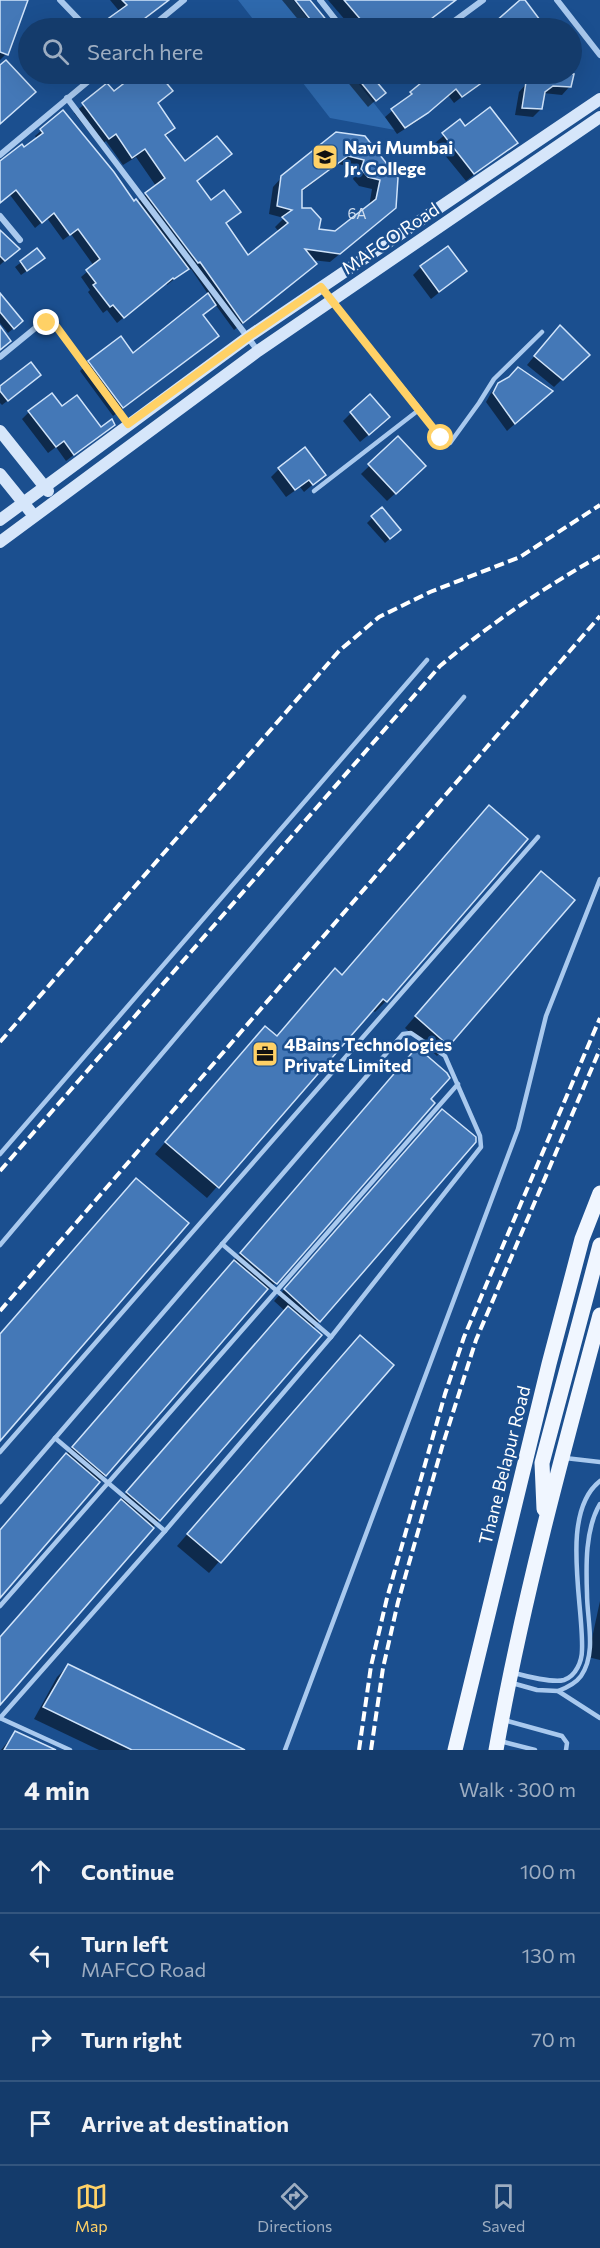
<!DOCTYPE html>
<meta charset="utf-8">
<style>
:root{--surface:#143b6b;--page:#1d4271;--text:#f1f3f6;--muted:#9dadc1;--line:#33557e;--accent:#ffd166}
body{margin:0;font-family:Commissioner,sans-serif;background:var(--page);color:var(--text)}
.stop{position:absolute;width:18px;height:18px;margin:-14px;border:4px solid #ffd166;border-radius:50%;background:#fff}
.stop.end{background:#ffd166;border-color:#fff;box-shadow:0 2px 6px #0008}
.list{margin:0;padding:0;list-style:none}
h2{display:flex;justify-content:space-between;align-items:center;height:78px;margin:0;padding:0 24px;font-size:26px}
h2 small{font-size:20px;font-weight:400;color:var(--muted)}
.list li{display:grid;grid-template-columns:39px 1fr auto;gap:18px;align-items:center;box-sizing:border-box;height:84px;padding:0 24px;border-top:2px solid var(--line)}
.list b{display:block;font-size:22px;white-space:nowrap}
.list p{margin:0;font-size:20px;white-space:nowrap;color:var(--muted)}
.list em{font-size:20px;font-style:normal;color:var(--muted)}
.icon{flex:none;width:33px;height:33px;fill:none;stroke:currentColor;stroke-width:2;stroke-linecap:round;stroke-linejoin:round}
.map{position:relative;flex:none;width:600px;height:1750px;overflow:hidden}
.search{position:absolute;background:var(--surface);box-shadow:0 6px 24px #0002;left:18px;right:18px;top:18px;height:66px;display:flex;align-items:center;gap:15px;box-sizing:border-box;padding:0 21px;border-radius:33px;color:var(--muted);font-size:22px}
.sheet{height:414px;background:var(--surface)}
nav{display:flex;justify-content:space-around;align-items:center;box-sizing:border-box;height:84px;border-top:2px solid var(--line);background:var(--surface);font-size:16px;color:var(--muted)}
nav a{display:grid;justify-items:center;gap:3px}
nav .on{color:var(--accent)}
.map>svg:first-child{display:block}
.green{fill:#2e69ad}
.shadow{fill:#0007;fill-rule:evenodd}
.building{fill:#4478b7;stroke:#cfe3fa;stroke-width:1.5;fill-rule:evenodd}
.lines{fill:none;stroke-linecap:round;stroke-linejoin:round}
.service{stroke:#a9c9ee;stroke-width:4.5}
.minor{stroke:#a9c9ee;stroke-width:6}
.secondary{stroke:#d6e6fa;stroke-width:12}
.primary{stroke:#f0f6ff;stroke-width:15}
.rail{stroke:#fff;stroke-width:4;stroke-dasharray:10 4.5;stroke-linecap:butt}
.route{stroke:#ffd166;stroke-width:8}
.labels{text-anchor:middle;dominant-baseline:central;stroke-width:5;stroke-linejoin:round;paint-order:stroke}
.number-label{font-size:15px;fill:#d0dded}
.poi-label{font-size:18px;font-weight:bold;fill:#fff;stroke:#1b4f8f;text-anchor:start}
.street-label{font-size:18px;fill:#fff;stroke:#1b4f8f}
</style>
<div class="map">
<svg width="600" height="1750" viewBox="0 0 600 1750">
<rect width="100%" height="100%" fill="#1b4f8f"/>
<g class="green">
<path d="M238 0H293L315 28H260Z"/>
<path d="M296 74H351L395 130 330 118Z"/>
</g>
<g class="shadow">
<path d="M0 0H26L6 54 0 60Z"/>
<path d="M110 0H170L132 28H97L120 12Z"/>
<path d="M282 0H308L331 28H305Z"/>
<path d="M328 0H449L451 2 417 28H352Z"/>
<path d="M522 0 544 28H490Z"/>
<path d="M572 71H573L570 86 562 95 543 93 541 109 533 117 515 115 519 92 527 83 541 74H572Z"/>
<path d="M131 74H157L171 91 157 104 174 128 165 137 210 202 239 212 225 225 248 257 279 232 275 227 284 218 269 214 273 187 282 177 365 138 395 208 330 262 311 260 306 272 234 330 215 304 202 316 217 335 208 344 113 416 80 371 89 362 133 355 208 294 191 269H187L167 285 166 283 117 323 107 310 103 313 88 292 90 290 81 277 94 266 71 234 63 240 47 218 35 228 10 195 0 203V163L24 149 37 139 35 136 63 112 133 203 137 202 156 186 136 157 123 165 106 141 100 146 74 113 107 85 114 93 123 86 121 83ZM338 164 357 168 353 179 359 186 372 189 369 207 335 233 317 230 300 210 301 192Z"/>
<path d="M341 74H368L384 93 368 107Z"/>
<path d="M432 74H491L454 103 448 95 419 120 397 134 385 117 433 75Z"/>
<path d="M460 122 465 128 516 142 466 181 435 143Z"/>
<path d="M0 229 17 249 0 265Z"/>
<path d="M37 250 38 263 21 275 15 267Z"/>
<path d="M421 267 456 279 431 299 413 275Z"/>
<path d="M0 295 16 326 8 333 0 323Z"/>
<path d="M552 335 579 363 554 387 527 365Z"/>
<path d="M34 380 2 405 0 403V388Z"/>
<path d="M499 384 543 399 507 431 486 402 491 393Z"/>
<path d="M62 408 100 429 113 424 66 461 56 447 48 453 22 419 29 412Z"/>
<path d="M351 413 380 425 360 442 343 421Z"/>
<path d="M398 438 416 474 387 501 361 474Z"/>
<path d="M279 469 324 475 304 492 300 487 286 497 271 477Z"/>
<path d="M372 518 394 535 385 543 367 523Z"/>
<path d="M479 818 386 1001 375 1012 372 1010 207 1198 155 1154 255 1039 276 1037 324 981 342 976Z"/>
<path d="M530 884 448 1045 437 1056 405 1028Z"/>
<path d="M407 1060 429 1099 276 1282 265 1293 263 1292 0 1597V1531Z"/>
<path d="M432 1122 319 1321 159 1520 0 1703V1638L285 1311 274 1301Z"/>
<path d="M349 1348 391 1365 209 1573 177 1546Z"/>
<path d="M600 1601V1660L588 1657Z"/>
<path d="M68 1666 242 1750H99L34 1719 57 1677Z"/>
<path d="M16 1732 52 1750H1Z"/>
</g>
<g class="building">
<path d="M0 0H28L8 55 0 52Z"/>
<path d="M122 0H169L132 28H95L127 5Z"/>
<path d="M295 0H310L333 28H317Z"/>
<path d="M344 0H456L419 28H368Z"/>
<path d="M520 0H525L546 28H501L495 22Z"/>
<path d="M6 60 36 92 0 124V65Z"/>
<path d="M136 74H159L173 91 158 103 175 128 165 135 185 161 217 136 232 154 197 181 211 200 224 190 241 212 226 223 248 255 288 223 282 217 292 210 277 206 281 176 336 132 365 136 398 178 396 208 340 254 305 249 317 264 243 323 200 262 198 263 145 193 165 178 145 149 132 158 116 134 109 139 82 103 107 83 114 91ZM348 156 364 160 361 169 368 177 380 180 376 199 335 231 319 229 321 219 311 208H302V190Z"/>
<path d="M354 74H370L386 93 376 101Z"/>
<path d="M432 74H494L462 97 456 89 428 113 405 128 391 109 412 94 410 92Z"/>
<path d="M538 74H574L571 87 553 86 545 92 542 109 522 108 526 82Z"/>
<path d="M490 107 518 143 474 174 442 133 460 119 465 126Z"/>
<path d="M63 110 114 172 134 201 136 199 189 269 174 279 173 278 124 318 113 305 110 307 93 285 96 283 86 270 100 259 78 229 70 235 54 213 42 223 16 190 0 203V161L22 144 24 147 43 133 40 129Z"/>
<path d="M0 230 20 249 5 261 0 256Z"/>
<path d="M448 246 467 271 439 292 420 266Z"/>
<path d="M37 248 45 258 27 271 20 261Z"/>
<path d="M0 293 23 321 14 329 0 312Z"/>
<path d="M208 293 216 305 203 315 219 336 123 408 88 361 121 336 133 353Z"/>
<path d="M560 325 590 355 563 380 534 356Z"/>
<path d="M0 326 11 341 0 350Z"/>
<path d="M31 362 41 375 8 401 0 391V386Z"/>
<path d="M518 367 553 391 515 424 493 393 498 383 509 377Z"/>
<path d="M52 393 62 406 77 395 101 427 112 419 115 425 74 455 64 441 56 447 28 411Z"/>
<path d="M370 394 390 417 369 435 350 412Z"/>
<path d="M398 436 426 466 396 494 368 464Z"/>
<path d="M305 447 326 475 313 485 309 480 295 490 278 468Z"/>
<path d="M382 507 401 530 390 539 371 516Z"/>
<path d="M489 805 528 839 387 1002 383 999 219 1188 165 1142 265 1026 277 1036 335 968 342 975Z"/>
<path d="M541 871 575 900 449 1046 415 1016Z"/>
<path d="M417 1047 447 1073 450 1078 431 1099 435 1103 277 1284 274 1282 240 1253Z"/>
<path d="M442 1109 476 1137V1142L320 1322 284 1289Z"/>
<path d="M136 1178 189 1223 0 1441V1334Z"/>
<path d="M234 1260 268 1289 106 1476 72 1447Z"/>
<path d="M288 1306 322 1335 160 1521 126 1492Z"/>
<path d="M360 1335 394 1365 221 1563 187 1534Z"/>
<path d="M66 1453 100 1482 0 1598V1530Z"/>
<path d="M121 1499 154 1528 0 1705V1637Z"/>
<path d="M68 1664 245 1750H132L43 1707Z"/>
<path d="M15 1731 56 1750H4Z"/>
</g>
<g class="lines">
<g class="service">
<path d="M420 409 441 438 450 443 479 403 494 379 542 332"/>
<path d="M314 491 420 409 323 290"/>
<path d="M0 1154 427 660"/>
<path d="M222 1244 331 1337"/>
<path d="M0 1245 464 697"/>
<path d="M55 1438 165 1531"/>
<path d="M0 1452 538 837"/>
<path d="M565 1458 600 1462"/>
<path d="M0 1502 403 1034 411 1033 445 1056 480 1136 481 1147 331 1337 165 1531 0 1718"/>
<path d="M0 1606 458 1084"/>
<path d="M514 1673C525 1676 554 1683 564 1680 576 1676 582 1661 582 1650 584 1605 559 1513 600 1481"/>
<path d="M512 1683 537 1690 558 1691 600 1718"/>
<path d="M558 1691C566 1688 576 1683 581 1676 597 1653 587 1620 587 1594 586 1566 585 1529 600 1504"/>
<path d="M0 1718 70 1750"/>
<path d="M504 1720 562 1736 567 1743 566 1750"/>
<path d="M500 1741 535 1750"/>
<path d="M285 1750 518 1129 546 1016 600 879"/>
</g>
<g class="minor">
<path d="M60 0 87 28"/>
<path d="M320 0 342 28"/>
<path d="M557 0 600 55"/>
<path d="M150 28 184 0"/>
<path d="M445 28 483 0"/>
<path d="M377 74 380 77 385 74"/>
<path d="M67 98 258 351"/>
<path d="M0 155 97 74"/>
<path d="M0 216 20 240"/>
<path d="M0 357 39 325 47 323 56 326 128 424"/>
</g>
<g class="secondary">
<path d="M0 431 48 491"/>
<path d="M0 474 34 516"/>
<path d="M0 520 248 337 600 99"/>
<path d="M0 542 258 351 600 117"/>
</g>
<g class="primary">
<path d="M544 1509 542 1463 600 1245"/>
<path d="M455 1750 549 1364 582 1239 600 1193"/>
<path d="M496 1750C522 1603 561 1459 600 1315"/>
</g>
<g class="rail">
<path d="M0 1042 339 651 379 617 430 592 520 557 600 505"/>
<path d="M0 1171 440 666C490 624 543 588 600 556"/>
<path d="M0 1311 600 616"/>
<path d="M359 1750 371 1666 387 1598 445 1394 464 1337 600 1018"/>
<path d="M371 1750 383 1668 398 1602 442 1447 476 1340 600 1049"/>
</g>
</g>
<g class="lines">
<path class="route" d="M47 323 56 326 128 424 248 337 321 287 441 438"/>
</g>
<defs>
<g id="university-square" transform="scale(1.35)"><rect x="-9" y="-9" width="18" height="18" rx="4" fill="#ffd166" stroke="#1b4f8f"/><path d="M0-5L7-2L0 1L-7-2ZM-4 1L0 2.5L4 1V4Q0 6-4 4Z" fill="#111"/></g>
<g id="office-square" transform="scale(1.35)"><rect x="-9" y="-9" width="18" height="18" rx="4" fill="#ffd166" stroke="#1b4f8f"/><path d="M-6-3h4V-5.5h4V-3h4V5H-6ZM-1-4.5V-3h2v-1.5ZM-6 0V1H6V0Z" fill="#111"/></g>
</defs>
<g fill-rule="evenodd">
<use href="#university-square" x="325" y="157"/>
<use href="#office-square" x="265" y="1054"/>
</g>
<g class="labels">
<g class="number-label">
<text x="357" y="213">6A</text>
</g>
<g class="poi-label">
<text x="344" y="147">Navi Mumbai<tspan x="344" dy="21">Jr. College</tspan></text>
<text x="284" y="1044">4Bains Technologies<tspan x="284" dy="21">Private Limited</tspan></text>
</g>
<g class="street-label">
<text transform="translate(390 238) rotate(-34)">MAFCO Road</text>
<text transform="translate(504 1465) rotate(-76)">Thane Belapur Road</text>
</g>
</g>
</svg>
<div class="stop" style="left:441px;top:438px"></div>
<div class="stop end" style="left:47px;top:323px"></div>
<div class="search"><svg class="icon" aria-label="search" viewBox="0 0 24 24"><circle cx="10" cy="10" r="6"/><path d="M15 15l6 6"/></svg>Search here</div>
</div>
<section class="sheet">
<h2>4 min<small>Walk · 300 m</small></h2>
<ul class="list">
<li><svg class="icon" aria-label="ahead" viewBox="0 0 24 24"><path d="M12 20V5M6 11l6-6 6 6"/></svg><div><b>Continue</b></div><em>100 m</em></li>
<li><svg class="icon" aria-label="left" viewBox="0 0 24 24"><path d="M17 20v-9H6M10 6l-5 5 5 5"/></svg><div><b>Turn left</b><p>MAFCO Road</p></div><em>130 m</em></li>
<li><svg class="icon" aria-label="right" viewBox="0 0 24 24"><path d="M7 20v-9h11M14 6l5 5-5 5"/></svg><div><b>Turn right</b></div><em>70 m</em></li>
<li><svg class="icon" aria-label="arrive" viewBox="0 0 24 24"><path d="M6 21V4h12l-3 4 3 4H6"/></svg><div><b>Arrive at destination</b></div></li>
</ul>
</section>
<nav>
<a class="on"><svg class="icon" aria-label="map" viewBox="0 0 24 24"><path d="M3 6l6-2 6 2 6-2v14l-6 2-6-2-6 2zM9 4v14M15 6v14"/></svg>Map</a>
<a><svg class="icon" aria-label="directions" viewBox="0 0 24 24"><path d="M12 3l9 9-9 9-9-9zM9 14v-3h6M13 9l2 2-2 2"/></svg>Directions</a>
<a><svg class="icon" aria-label="saved" viewBox="0 0 24 24"><path d="M7 4h10v16l-5-4-5 4z"/></svg>Saved</a>
</nav>
